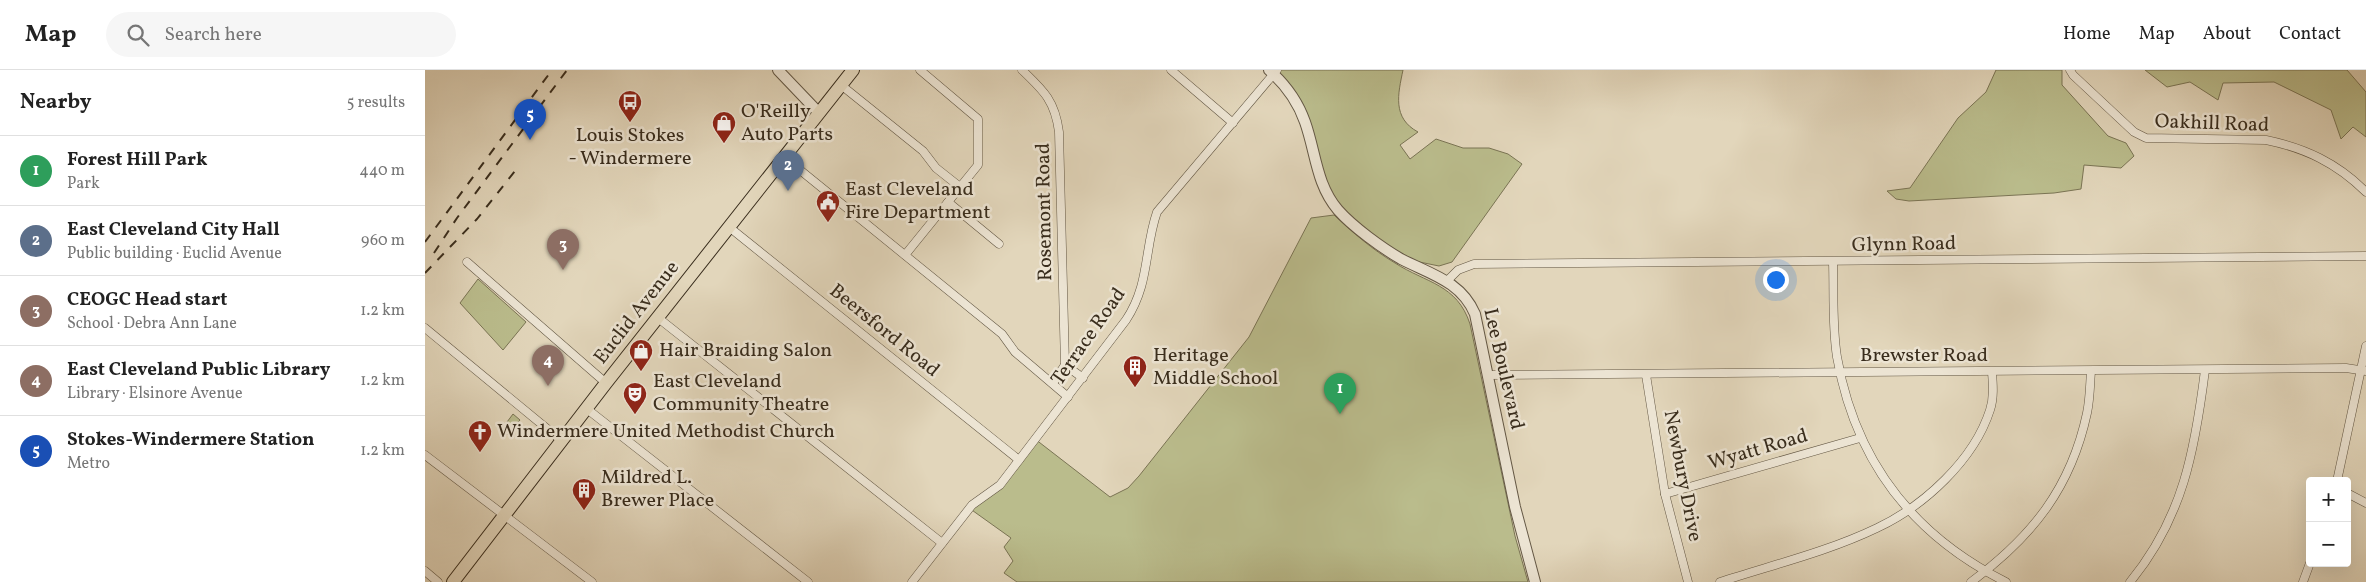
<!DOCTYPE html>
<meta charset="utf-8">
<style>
:root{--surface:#fff;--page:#f6f6f6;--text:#222;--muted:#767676;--line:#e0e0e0;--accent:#db2777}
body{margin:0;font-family:Vollkorn,serif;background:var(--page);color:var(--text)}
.controls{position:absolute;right:15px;bottom:15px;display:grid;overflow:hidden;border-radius:5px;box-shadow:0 5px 20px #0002}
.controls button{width:45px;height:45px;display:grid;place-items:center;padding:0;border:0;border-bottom:1px solid var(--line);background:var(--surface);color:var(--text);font:25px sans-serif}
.you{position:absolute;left:1350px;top:209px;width:18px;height:18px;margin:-12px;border:4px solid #fff;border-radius:50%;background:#1a73e8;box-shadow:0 0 0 8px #1a73e833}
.badge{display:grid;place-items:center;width:32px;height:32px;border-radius:50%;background:var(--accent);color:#fff;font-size:16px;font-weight:700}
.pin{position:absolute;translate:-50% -41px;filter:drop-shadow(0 1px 2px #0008)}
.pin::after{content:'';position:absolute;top:26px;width:18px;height:15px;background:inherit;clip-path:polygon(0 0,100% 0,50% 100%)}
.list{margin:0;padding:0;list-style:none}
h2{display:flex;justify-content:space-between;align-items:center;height:65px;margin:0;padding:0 20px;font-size:21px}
h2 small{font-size:16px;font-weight:400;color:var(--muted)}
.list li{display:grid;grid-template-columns:32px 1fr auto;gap:15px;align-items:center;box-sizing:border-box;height:70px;padding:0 20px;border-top:1px solid var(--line)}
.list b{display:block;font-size:19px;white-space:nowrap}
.list p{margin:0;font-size:16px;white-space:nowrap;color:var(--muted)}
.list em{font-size:16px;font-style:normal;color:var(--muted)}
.icon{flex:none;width:28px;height:28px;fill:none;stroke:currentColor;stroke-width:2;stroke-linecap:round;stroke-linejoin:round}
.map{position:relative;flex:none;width:1941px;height:512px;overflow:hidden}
header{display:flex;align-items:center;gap:30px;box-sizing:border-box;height:70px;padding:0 25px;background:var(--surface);border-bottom:1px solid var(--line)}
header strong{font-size:24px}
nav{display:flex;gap:28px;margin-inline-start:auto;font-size:18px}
.search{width:350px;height:45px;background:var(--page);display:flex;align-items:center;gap:12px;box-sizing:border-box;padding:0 18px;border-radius:28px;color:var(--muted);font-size:19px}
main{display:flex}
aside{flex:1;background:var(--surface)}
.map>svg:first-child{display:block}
.green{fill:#babc8c;stroke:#7a7454}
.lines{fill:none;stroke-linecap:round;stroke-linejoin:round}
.minor-casing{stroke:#635744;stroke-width:9}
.tertiary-casing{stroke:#635744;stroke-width:12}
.primary-casing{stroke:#392d1d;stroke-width:14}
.minor{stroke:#ece4d3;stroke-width:8}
.tertiary{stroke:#ece4d3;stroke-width:10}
.primary{stroke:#e2d6bb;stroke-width:12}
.rail{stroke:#392d1d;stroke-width:2;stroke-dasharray:9 9;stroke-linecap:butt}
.labels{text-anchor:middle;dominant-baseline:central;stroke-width:5;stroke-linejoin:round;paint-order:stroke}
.poi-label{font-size:20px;fill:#392d1d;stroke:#ece4d3;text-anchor:start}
.street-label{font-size:20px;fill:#392d1d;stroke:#ece4d3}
</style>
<header>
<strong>Map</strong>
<div class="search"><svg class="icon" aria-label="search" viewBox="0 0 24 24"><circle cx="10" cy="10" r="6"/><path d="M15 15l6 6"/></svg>Search here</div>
<nav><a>Home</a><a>Map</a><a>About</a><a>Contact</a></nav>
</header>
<main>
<aside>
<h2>Nearby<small>5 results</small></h2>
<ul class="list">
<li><span class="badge" style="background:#2e9e5b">1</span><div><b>Forest Hill Park</b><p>Park</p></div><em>440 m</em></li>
<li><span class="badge" style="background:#5c6f8a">2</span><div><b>East Cleveland City Hall</b><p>Public building · Euclid Avenue</p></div><em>960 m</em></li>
<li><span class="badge" style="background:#8d6e63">3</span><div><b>CEOGC Head start</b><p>School · Debra Ann Lane</p></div><em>1.2 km</em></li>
<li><span class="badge" style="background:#8d6e63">4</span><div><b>East Cleveland Public Library</b><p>Library · Elsinore Avenue</p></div><em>1.2 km</em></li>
<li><span class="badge" style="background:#1a4fb4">5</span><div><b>Stokes-Windermere Station</b><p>Metro</p></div><em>1.2 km</em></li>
</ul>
</aside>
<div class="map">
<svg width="1941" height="512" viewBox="0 0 1941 512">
<rect width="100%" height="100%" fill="#e2d6bb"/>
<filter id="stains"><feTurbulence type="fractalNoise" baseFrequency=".004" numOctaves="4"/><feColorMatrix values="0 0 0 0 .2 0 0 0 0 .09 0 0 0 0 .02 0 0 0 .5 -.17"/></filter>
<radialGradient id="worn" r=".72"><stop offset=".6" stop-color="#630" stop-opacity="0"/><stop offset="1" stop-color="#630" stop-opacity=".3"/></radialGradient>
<g class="green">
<path d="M852 0H978C973 24 967 48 993 62L975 75 985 89 1011 69 1038 78H1064L1083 84 1097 94 1027 192 1014 196 975 188 913 140Z"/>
<path d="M1571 0H1637V15L1683 66 1701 73 1709 86 1696 98 1659 95 1656 119 1629 123 1484 131 1471 129 1462 121 1485 118 1533 48 1561 22Z"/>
<path d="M1720 0H1922L1941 22V67L1928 57 1916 69 1906 40 1849 12 1798 13 1793 30 1765 12 1742 17Z"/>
<path d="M909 145C927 162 948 180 970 193 1001 213 1032 214 1045 254L1090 466 1103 512H592L579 503 588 491 579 477 586 468 544 438 575 415 610 369 685 427 703 418 714 406 824 267 886 148Z"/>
<path d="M53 209 101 252 78 280 35 233Z"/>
<path d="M88 344 95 350 82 365 76 360Z"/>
</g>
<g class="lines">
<g class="minor-casing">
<g id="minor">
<path d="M597 0C619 21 630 31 634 62L640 295 628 313"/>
<path d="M746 0 808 53"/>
<path d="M1645 0 1648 5 1709 62 1721 68 1841 70C1880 78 1912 93 1941 122"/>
<path d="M416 15 498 81 511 98 535 117"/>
<path d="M359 87 577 264 590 282 643 327"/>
<path d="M523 132 574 174"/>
<path d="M304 157 594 390"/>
<path d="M480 185 553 95V49L495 0"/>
<path d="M42 192 181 313"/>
<path d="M1408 192C1409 223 1407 256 1412 287 1430 390 1487 465 1581 512"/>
<path d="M1023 210 1033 200 1049 194 1941 186"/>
<path d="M232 247 517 473"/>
<path d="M0 258 137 371"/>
<path d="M640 295 658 308"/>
<path d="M1063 305 1921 298 1941 301"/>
<path d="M1221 305 1240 424 1263 512"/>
<path d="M162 339 383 512"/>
<path d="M0 385 167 512"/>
<path d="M1912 411 1941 276"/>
<path d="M1922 423 1941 433"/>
<path d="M1240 424 1435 368"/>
<path d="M0 501 13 512"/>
<path d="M487 512 547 435 575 415 701 250C725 214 719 179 732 142L852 0"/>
<path d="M1295 512C1347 495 1402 482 1452 458 1499 436 1549 390 1565 340 1569 328 1568 315 1567 302"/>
<path d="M1546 512C1607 467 1646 418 1662 343 1665 329 1665 314 1666 301"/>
<path d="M1705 512C1758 448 1770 380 1780 300"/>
<path d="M1878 512 1885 493"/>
</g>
</g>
<g class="tertiary-casing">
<g id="tertiary">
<path d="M353 0 394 43"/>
<path d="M844 0C860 14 873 32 880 52 891 83 891 114 913 140 928 157 957 178 976 189 1005 204 1036 211 1050 244L1090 437 1110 512"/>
</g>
</g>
<g class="primary-casing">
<path id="primary" d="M28 512 181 313 428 0"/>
</g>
<use href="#minor" class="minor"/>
<use href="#tertiary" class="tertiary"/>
<use href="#primary" class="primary"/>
<g class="rail">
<path d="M0 172 127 0"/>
<path d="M9 183 32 148 142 0"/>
<path d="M0 203 52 149 90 101"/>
</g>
</g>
<defs>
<g id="bus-pin" transform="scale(1.25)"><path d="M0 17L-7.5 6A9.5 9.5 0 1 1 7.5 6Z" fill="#8f2418" stroke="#ece4d3"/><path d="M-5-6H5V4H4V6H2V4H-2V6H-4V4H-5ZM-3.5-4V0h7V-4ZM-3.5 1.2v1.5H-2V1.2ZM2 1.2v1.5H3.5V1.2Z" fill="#fff"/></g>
<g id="shop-pin" transform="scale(1.25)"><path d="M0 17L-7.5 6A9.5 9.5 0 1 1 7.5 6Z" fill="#8f2418" stroke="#ece4d3"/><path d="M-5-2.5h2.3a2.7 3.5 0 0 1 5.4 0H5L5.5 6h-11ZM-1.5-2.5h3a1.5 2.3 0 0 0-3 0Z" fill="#fff"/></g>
<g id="civic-pin" transform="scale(1.25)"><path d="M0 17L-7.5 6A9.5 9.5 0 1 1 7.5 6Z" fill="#8f2418" stroke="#ece4d3"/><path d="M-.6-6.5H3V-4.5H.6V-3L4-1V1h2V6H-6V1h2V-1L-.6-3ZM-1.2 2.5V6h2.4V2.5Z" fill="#fff"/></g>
<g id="building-pin" transform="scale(1.25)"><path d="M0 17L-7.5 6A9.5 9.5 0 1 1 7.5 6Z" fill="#8f2418" stroke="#ece4d3"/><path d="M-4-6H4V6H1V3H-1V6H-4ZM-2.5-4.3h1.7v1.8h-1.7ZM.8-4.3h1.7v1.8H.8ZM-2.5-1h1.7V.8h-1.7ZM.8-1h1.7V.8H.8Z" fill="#fff"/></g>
<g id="theatre-pin" transform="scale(1.25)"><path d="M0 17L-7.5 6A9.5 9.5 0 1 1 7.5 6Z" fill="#8f2418" stroke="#ece4d3"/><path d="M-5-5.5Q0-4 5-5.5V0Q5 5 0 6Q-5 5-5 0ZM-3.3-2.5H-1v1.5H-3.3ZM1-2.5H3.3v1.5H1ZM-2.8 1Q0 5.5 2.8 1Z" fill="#fff"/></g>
<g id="church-pin" transform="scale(1.25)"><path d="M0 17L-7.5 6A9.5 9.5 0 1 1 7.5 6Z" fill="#8f2418" stroke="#ece4d3"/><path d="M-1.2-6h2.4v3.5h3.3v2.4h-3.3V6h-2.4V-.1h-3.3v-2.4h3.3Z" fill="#fff"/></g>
</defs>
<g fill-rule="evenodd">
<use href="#bus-pin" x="205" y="32"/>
<use href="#shop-pin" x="299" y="53"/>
<use href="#civic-pin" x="403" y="132"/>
<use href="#shop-pin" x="216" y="281"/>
<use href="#building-pin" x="710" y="297"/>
<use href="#theatre-pin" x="210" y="324"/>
<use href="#church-pin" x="55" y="362"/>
<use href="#building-pin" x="159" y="420"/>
</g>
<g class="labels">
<g class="poi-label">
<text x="316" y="42">O'Reilly<tspan x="316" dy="23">Auto Parts</tspan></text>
<text x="205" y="66" text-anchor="middle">Louis Stokes<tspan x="205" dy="23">- Windermere</tspan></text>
<text x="420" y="120">East Cleveland<tspan x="420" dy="23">Fire Department</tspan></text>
<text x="234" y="281">Hair Braiding Salon</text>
<text x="728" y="286">Heritage<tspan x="728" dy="23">Middle School</tspan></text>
<text x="228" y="312">East Cleveland<tspan x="228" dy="23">Community Theatre</tspan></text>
<text x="72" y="362">Windermere United Methodist Church</text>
<text x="176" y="408">Mildred L.<tspan x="176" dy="23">Brewer Place</tspan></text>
</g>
<g class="street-label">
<text transform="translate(1787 54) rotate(2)">Oakhill Road</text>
<text transform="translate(620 142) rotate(-91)">Rosemont Road</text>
<text transform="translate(1479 175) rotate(-1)">Glynn Road</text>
<text transform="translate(212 243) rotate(-52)">Euclid Avenue</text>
<text transform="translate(459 261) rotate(39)">Beersford Road</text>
<text transform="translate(664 267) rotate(-55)">Terrace Road</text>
<text x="1499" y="286">Brewster Road</text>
<text transform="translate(1078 299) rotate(77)">Lee Boulevard</text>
<text transform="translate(1333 380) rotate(-16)">Wyatt Road</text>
<text transform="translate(1257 406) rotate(79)">Newbury Drive</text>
</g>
</g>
<rect width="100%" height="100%" filter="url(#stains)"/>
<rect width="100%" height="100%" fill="url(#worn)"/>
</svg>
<div class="controls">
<button>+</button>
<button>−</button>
</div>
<div class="you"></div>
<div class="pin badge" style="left:915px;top:344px;background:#2e9e5b">1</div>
<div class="pin badge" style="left:363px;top:121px;background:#5c6f8a">2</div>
<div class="pin badge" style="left:138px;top:200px;background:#8d6e63">3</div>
<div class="pin badge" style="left:123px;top:316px;background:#8d6e63">4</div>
<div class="pin badge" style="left:105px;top:70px;background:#1a4fb4">5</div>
</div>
</main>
